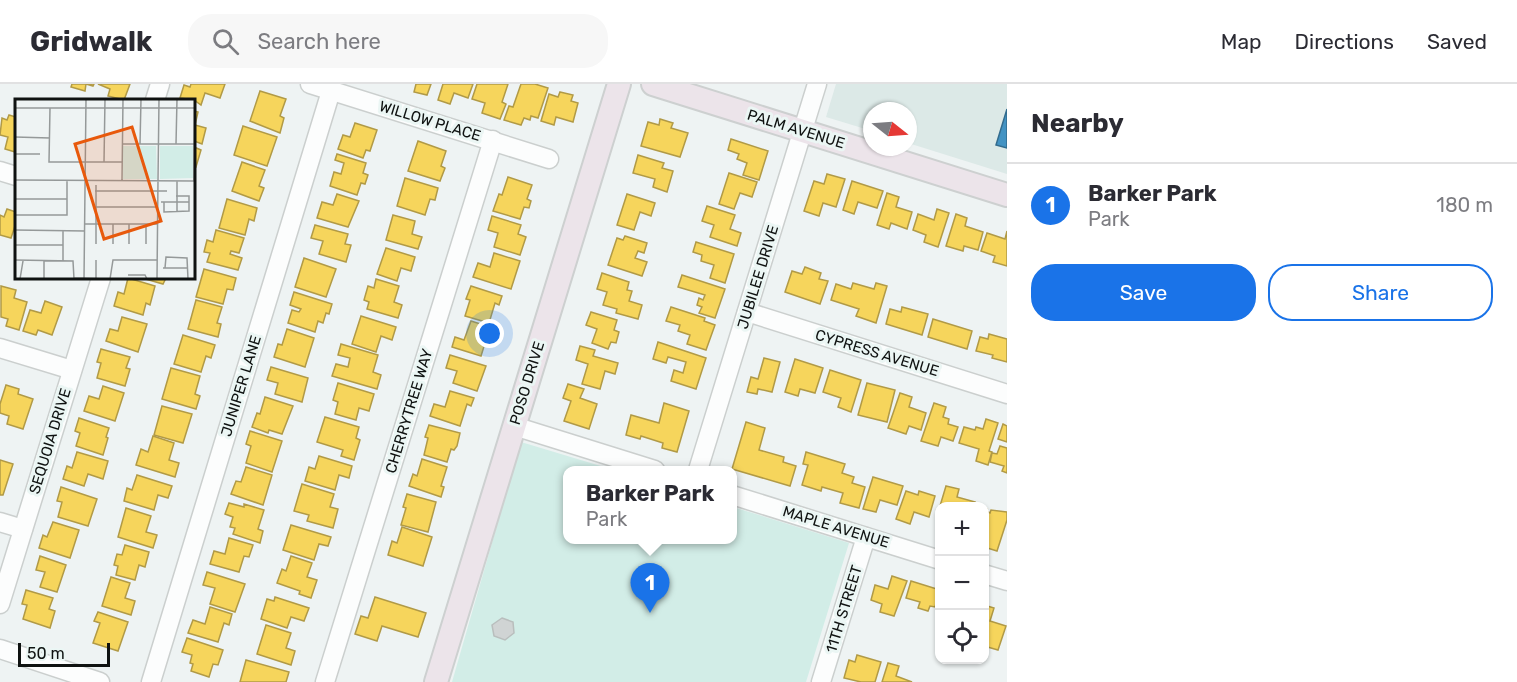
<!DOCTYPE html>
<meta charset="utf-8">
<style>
:root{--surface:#fff;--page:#f7f7f7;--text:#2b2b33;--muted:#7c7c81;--line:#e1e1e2;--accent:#1a73e8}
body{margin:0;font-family:Rubik,sans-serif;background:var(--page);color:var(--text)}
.controls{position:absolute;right:18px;bottom:18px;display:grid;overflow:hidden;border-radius:12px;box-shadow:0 2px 4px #0004}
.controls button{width:54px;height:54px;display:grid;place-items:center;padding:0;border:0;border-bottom:2px solid var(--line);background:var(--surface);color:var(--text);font:30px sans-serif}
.compass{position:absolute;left:863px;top:18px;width:54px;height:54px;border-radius:50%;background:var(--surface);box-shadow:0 2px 4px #0004;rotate:107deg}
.scale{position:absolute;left:18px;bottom:15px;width:92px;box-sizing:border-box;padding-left:6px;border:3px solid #0f1211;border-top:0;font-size:16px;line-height:21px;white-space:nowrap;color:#0f1211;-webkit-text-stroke:4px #ebf6f4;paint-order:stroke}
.you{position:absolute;left:490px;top:250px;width:21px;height:21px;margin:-15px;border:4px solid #fff;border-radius:50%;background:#1a73e8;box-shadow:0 0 0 9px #1a73e833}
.badge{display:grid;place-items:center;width:39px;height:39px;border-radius:50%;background:var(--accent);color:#fff;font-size:20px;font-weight:700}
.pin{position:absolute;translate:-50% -50px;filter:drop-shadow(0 2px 3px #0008)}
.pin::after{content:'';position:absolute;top:32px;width:21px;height:18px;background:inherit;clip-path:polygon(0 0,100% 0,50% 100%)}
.popup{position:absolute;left:563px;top:382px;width:174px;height:78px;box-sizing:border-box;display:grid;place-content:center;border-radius:12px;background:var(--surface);filter:drop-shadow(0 2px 4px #0005);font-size:20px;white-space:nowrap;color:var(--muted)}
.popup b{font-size:22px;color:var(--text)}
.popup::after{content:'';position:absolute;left:50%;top:100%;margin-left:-12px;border:12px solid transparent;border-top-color:var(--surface)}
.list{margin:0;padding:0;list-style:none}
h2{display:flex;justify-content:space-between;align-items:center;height:78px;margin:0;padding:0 24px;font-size:26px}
h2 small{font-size:20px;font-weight:400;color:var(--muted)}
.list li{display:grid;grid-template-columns:39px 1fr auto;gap:18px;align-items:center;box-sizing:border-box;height:84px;padding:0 24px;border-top:2px solid var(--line)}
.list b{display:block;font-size:22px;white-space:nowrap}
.list p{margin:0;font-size:20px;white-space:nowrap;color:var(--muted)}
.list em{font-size:20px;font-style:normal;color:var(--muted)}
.actions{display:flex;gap:12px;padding:18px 24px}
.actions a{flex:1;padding:14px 0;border:2px solid var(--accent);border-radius:24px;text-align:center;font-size:21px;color:var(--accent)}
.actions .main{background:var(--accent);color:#fff}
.icon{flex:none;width:33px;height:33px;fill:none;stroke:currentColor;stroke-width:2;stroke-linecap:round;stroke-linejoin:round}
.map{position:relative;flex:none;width:1007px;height:598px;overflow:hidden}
header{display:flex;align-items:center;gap:36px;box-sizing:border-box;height:84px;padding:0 30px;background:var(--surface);border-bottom:2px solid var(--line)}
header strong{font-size:28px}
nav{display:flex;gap:33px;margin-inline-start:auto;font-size:21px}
.search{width:420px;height:54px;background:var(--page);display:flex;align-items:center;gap:15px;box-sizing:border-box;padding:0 21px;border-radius:24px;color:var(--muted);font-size:22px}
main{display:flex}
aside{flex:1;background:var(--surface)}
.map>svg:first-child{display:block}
.built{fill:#dce9e7}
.green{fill:#d2ede7}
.homes{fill:#f6d55c;stroke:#b19a46;stroke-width:1.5}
.schools{fill:#4393c3;stroke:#336c8e;stroke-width:1.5}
.building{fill:#d0d4d4;stroke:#b9bebd;stroke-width:1.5}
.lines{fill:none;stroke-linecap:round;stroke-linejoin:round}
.minor-casing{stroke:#cbcfce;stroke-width:21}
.major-casing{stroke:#cdd0d0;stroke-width:26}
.minor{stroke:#fcfdfd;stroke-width:18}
.major{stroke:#ece4ea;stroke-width:22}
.labels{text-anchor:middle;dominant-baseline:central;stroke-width:6;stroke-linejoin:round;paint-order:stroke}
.street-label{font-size:15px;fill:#0f1211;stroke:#ebf6f4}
.inset-road{fill:none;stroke:#959999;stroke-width:1.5}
.view{fill:#e8590c;fill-opacity:0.15;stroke:#e8590c;stroke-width:3}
.inset-edge{fill:none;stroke:#0f1211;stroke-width:3}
</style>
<header>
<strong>Gridwalk</strong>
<div class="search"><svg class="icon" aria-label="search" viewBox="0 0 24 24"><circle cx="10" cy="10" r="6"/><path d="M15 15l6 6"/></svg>Search here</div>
<nav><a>Map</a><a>Directions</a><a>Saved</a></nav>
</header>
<main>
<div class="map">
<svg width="1007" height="598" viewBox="0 0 1007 598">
<rect width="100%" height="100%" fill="#eef3f3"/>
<path class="built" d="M836 0H1007V90L908 59V27H872V47L826 33Z"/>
<path class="green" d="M521 358 614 386H568V456H732L733 423 849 459 806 598H452Z"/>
<g class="homes">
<path d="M72 0H94L93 2 86 0 85 7 71 3Z"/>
<path d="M98 0H130L124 16 108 12 110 5Z"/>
<path d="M191 0H225L220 14 205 9 201 21 194 16 180 14 184 1 190 3Z"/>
<path d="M416 0H431L427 11 414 8Z"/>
<path d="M443 0H473L468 14 454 9 450 20 438 16Z"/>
<path d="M477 0H508L502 18 506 20 500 35 482 29 485 19 472 15Z"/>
<path d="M521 0H535L548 4 538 34 531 32 530 36 524 34 521 41 504 36 509 22 513 23Z"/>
<path d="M260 7 286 15 280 32 284 34 280 49 250 37Z"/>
<path d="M560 8 573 11 571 17 578 19 573 38 556 33 554 41 541 37 549 10 558 13Z"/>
<path d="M194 27 198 28 195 41 206 44 202 60 194 57Z"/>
<path d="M9 31 16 33 15 68 5 65 8 53 0 51 2 34 7 36Z"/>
<path d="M660 35 673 39 671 44 688 49 680 73 641 62 648 38 659 41Z"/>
<path d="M355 39 377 46 370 67 366 66 363 74 338 65 343 51 350 53Z"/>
<path d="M243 42 277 53 267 82 234 71Z"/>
<path d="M731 55 768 67 759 96 743 91 747 79 737 75 739 70 728 66Z"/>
<path d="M418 57 446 67 441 82 445 84 440 97 408 87Z"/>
<path d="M194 63 201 66 196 83 194 82Z"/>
<path d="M337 70 366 79 363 89 368 91 365 100 361 99 357 111 330 102 334 88 341 90 344 79 335 76Z"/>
<path d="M638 71 664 79 662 84 673 87 667 108 653 103 655 95 633 89Z"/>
<path d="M242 78 265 86 259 102 264 104 259 117 232 107Z"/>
<path d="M729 89 757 98 752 113 740 109 734 125 719 120Z"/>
<path d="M827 90 845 95 836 123 823 119 819 132 804 127 814 97 824 100Z"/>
<path d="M508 93 532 101 527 115 531 117 529 124 524 123 520 135 493 127 499 110 502 111Z"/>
<path d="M405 94 438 104 435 116 430 115 425 131 397 122Z"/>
<path d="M852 97 883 107 877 124 858 118 854 130 843 126Z"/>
<path d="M887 109 899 113 896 123 912 128 907 145 891 139 889 145 877 141Z"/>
<path d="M337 110 359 117 348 143 317 134 322 118 333 121Z"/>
<path d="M627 110 655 119 651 132 640 128 634 146 617 141Z"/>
<path d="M227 115 257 124 254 137 249 135 245 151 219 144Z"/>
<path d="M707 122 735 131 730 145 741 149 737 162 710 153 714 141 702 137Z"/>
<path d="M7 125 16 128V139L11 154 0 151V131L4 133Z"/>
<path d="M937 125 949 129 938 163 924 158 926 151 913 146 918 130 934 136Z"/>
<path d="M956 130 967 134 965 142 983 148 978 166 964 162 963 167 946 162Z"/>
<path d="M393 131 415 137 412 150 422 153 418 165 386 156Z"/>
<path d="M492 132 521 141 518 150 526 153 520 171 494 163 498 149 488 146Z"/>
<path d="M315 141 348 150 345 160 351 161 346 178 319 170 323 157 311 154Z"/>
<path d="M216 146 244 154 239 169 231 167 230 170 242 174 238 186 207 178 210 169 204 168 207 156 213 158Z"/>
<path d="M1007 147V182L993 178 995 172 981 167 987 149 1005 155Z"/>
<path d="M625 152 647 159 644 169 638 167 635 174 647 178 642 192 608 181 617 154 623 156Z"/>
<path d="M696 158 734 170 725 199 710 194 714 181 701 177 702 171 693 168Z"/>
<path d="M386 164 415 173 411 187 401 184 397 197 377 190Z"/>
<path d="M494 169 520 177 511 205 473 193 478 179 490 183Z"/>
<path d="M304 174 336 185 326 213 295 203Z"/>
<path d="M805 183 821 189 819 195 828 197 820 220 785 208 792 187 802 190Z"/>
<path d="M204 185 236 194 233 206 227 205 223 220 196 213Z"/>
<path d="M602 189 629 198 627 206 632 207 629 217 642 221 638 235 616 229 617 225 603 221 607 208 597 205Z"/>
<path d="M682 191 725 205 715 234 699 229 702 223 697 221 699 214 703 216 705 211 678 203Z"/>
<path d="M128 194 155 202 150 221 146 219 143 231 114 222 118 208 124 210Z"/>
<path d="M142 194H166L163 200Z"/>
<path d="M376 195 399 202 394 218 402 221 398 234 367 225 369 218 364 216 368 202 374 204Z"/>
<path d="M853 199 874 205 876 199 887 202 876 239 856 232 859 225 831 216 836 200 851 205Z"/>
<path d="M1 202 16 206 14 214 27 218 19 246 6 242 8 235 1 233Z"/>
<path d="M471 202 502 212 499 221 495 219 489 239 465 232 470 216 466 215Z"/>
<path d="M294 208 332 220 329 230 326 229 323 239 318 237 315 248 288 239 292 226 299 228 301 225 290 221Z"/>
<path d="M196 216 222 223 217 239 221 240 218 253 188 245Z"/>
<path d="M45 217 62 223 52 251 38 246 36 251 23 247 30 226 41 229Z"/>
<path d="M671 223 705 234 704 237 715 241 706 266 687 260 690 251 678 247 680 241 666 237Z"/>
<path d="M902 223 928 230 922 251 886 240 890 225 901 228Z"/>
<path d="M591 228 617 236 614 246 619 248 616 259 611 258 608 265 592 259 597 245 586 241Z"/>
<path d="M361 232 396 243 392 256 381 252 376 268 352 260Z"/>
<path d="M122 233 147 240 138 268 106 257 110 245 118 247Z"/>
<path d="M933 235 972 247 967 265 928 253Z"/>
<path d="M471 237 490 243 481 272 452 263 455 253 464 256Z"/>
<path d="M287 245 314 254 305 283 274 273 278 260 282 261Z"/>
<path d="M989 250 1007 255V278L992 274 993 271 976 267 980 253 988 255Z"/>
<path d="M183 251 215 261 211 274 206 272 201 288 174 280Z"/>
<path d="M658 258 706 274 696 305 671 297 674 286 683 289 686 278 668 273 666 279 653 275Z"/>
<path d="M341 260 378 271 373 288 381 291 377 305 332 292 336 280 348 283 350 274 338 271Z"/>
<path d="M580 262 595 266 593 272 618 279 615 290 605 287 600 305 582 300 588 280 576 276Z"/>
<path d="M101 265 130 273 126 284 130 285 125 302 97 294 101 279 97 278Z"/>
<path d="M450 271 486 282 477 307 453 299 457 287 446 284Z"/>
<path d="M764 274 780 278 772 308 758 305 757 310 747 308 751 293 758 295Z"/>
<path d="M795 275 823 284 815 309 800 305 798 312 785 308Z"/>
<path d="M271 283 308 294 302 318 275 310 278 299 267 296Z"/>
<path d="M171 284 200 292 195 310 200 312 196 325 162 315Z"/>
<path d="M830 286 861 296 851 328 838 323 841 314 823 308Z"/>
<path d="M338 299 374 310 369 327 359 324 356 336 335 330 338 318 333 316Z"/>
<path d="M867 299 895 306 887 338 858 331Z"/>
<path d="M568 300 584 305 580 314 597 320 589 345 564 337 571 317 563 314Z"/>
<path d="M6 301 19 305 18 310 33 315 23 345 7 340 9 332 0 329V320Z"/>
<path d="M103 302 124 309 115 337 84 327 89 312 99 315Z"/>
<path d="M450 307 474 314 471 322 467 320 460 342 430 332 434 320 445 323Z"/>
<path d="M900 309 912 313 909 323 926 329 921 346 909 342 906 350 888 344Z"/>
<path d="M265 313 293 322 282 350 269 346 268 349 252 343 257 329 260 330Z"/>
<path d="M664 319 689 327 677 368 662 364 663 359 641 352 640 355 626 351 631 331 659 339Z"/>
<path d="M934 319 946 323 943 333 949 335 948 340 958 343 953 357 941 353 938 362 921 357Z"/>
<path d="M162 322 192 330 183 359 154 351Z"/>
<path d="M325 333 359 343 356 354 360 356 354 376 341 372 343 366 317 358Z"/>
<path d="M79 334 109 344 106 353 108 354 103 371 76 362 80 349 75 347Z"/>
<path d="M986 335 998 339 989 367 992 368 988 381 976 377 979 365 959 359 964 343 975 346 976 343 983 345Z"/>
<path d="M746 338 765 344 759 366 784 373 783 378 796 382 790 402 732 385Z"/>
<path d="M1003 340 1007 342V358L998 355Z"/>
<path d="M429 341 460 349 457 362 454 366 451 365 447 378 424 371 428 354 425 353Z"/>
<path d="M250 347 282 357 272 388 246 379 251 362 246 360Z"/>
<path d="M153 352 174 359 169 376 179 379 175 393 136 381 141 365 148 368Z"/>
<path d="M1000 362 1007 364V389L1002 387 1004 382 990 378 992 369 997 370Z"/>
<path d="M77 368 108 377 103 395 88 390 84 402 63 395 67 382 72 384Z"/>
<path d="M806 368 845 380 842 389 854 393 852 399 865 403 859 424 840 419 843 409 822 403 821 407 802 401 808 381 803 380Z"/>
<path d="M319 372 352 382 349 394 339 391 335 406 305 397 309 383 315 385Z"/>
<path d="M422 375 447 383 441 402 444 403 441 413 409 402 413 390 417 392Z"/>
<path d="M0 376 13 380 3 411H0Z"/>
<path d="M246 383 272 391 263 421 231 410 236 397 241 398Z"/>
<path d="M137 391 172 402 168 414 158 411 154 426 124 417 127 404 132 406Z"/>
<path d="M873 393 903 402 897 421 880 416 876 428 863 425Z"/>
<path d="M302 400 334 410 330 423 338 425 333 444 307 437 309 431 294 427Z"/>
<path d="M946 402 959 405 957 413 975 418 973 422H940Z"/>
<path d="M61 403 97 415 88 442 58 433 62 418 57 417Z"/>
<path d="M906 407 918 411 919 407 935 412 929 433 914 428 910 440 896 435Z"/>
<path d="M407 410 436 418 428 448 401 441 406 424 403 423Z"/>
<path d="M229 419 244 423V420L264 426 258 445 263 447 260 459 233 450 235 444 230 443 233 433 225 430Z"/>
<path d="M126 424 151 432 146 448 157 451 153 464 118 453Z"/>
<path d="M984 424 987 425 986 427 990 429 991 426 1007 428V436L997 467 984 463Z"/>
<path d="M53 438 79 446 70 474 39 464 43 451 47 453Z"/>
<path d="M291 441 331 453 328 462 319 460 314 476 283 466Z"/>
<path d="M402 443 432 453 423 482 388 471 392 457 397 459Z"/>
<path d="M229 454 253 461 249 473 244 472 239 488 210 480 214 467 225 470Z"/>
<path d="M125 461 149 468 145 483 139 481 135 496 116 491 118 482 114 481 117 470 122 471Z"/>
<path d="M40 472 66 481 57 508 40 503 45 488 36 486Z"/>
<path d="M291 472 312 479 307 493 317 496 311 514 299 510 300 507 277 499 282 485 286 487Z"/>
<path d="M207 488 245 500 235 528 210 520 215 504 203 501Z"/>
<path d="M892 492 907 497 894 532 880 528 882 520 871 516 875 501 888 505Z"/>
<path d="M111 493 130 499 125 514 135 517 131 531 102 522Z"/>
<path d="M911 497 940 506 935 523 930 522 928 527 918 524 920 518 906 514Z"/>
<path d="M26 506 53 514 49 525 55 527 50 544 23 535 27 521 22 520Z"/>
<path d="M275 513 309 524 304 537 291 533 287 544 261 535 267 515 274 517Z"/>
<path d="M375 513 426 529 418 553 382 542 377 557 355 550 361 532 368 534Z"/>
<path d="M984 521 994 524 990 537 1006 542 998 566 984 562Z"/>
<path d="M210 523 232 530 229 541 224 539 218 558 188 549 193 536 205 540Z"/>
<path d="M98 528 128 538 118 567 93 559 100 539 94 537Z"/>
<path d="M266 541 291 549 286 564 295 567 291 581 257 570Z"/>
<path d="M187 554 223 566 218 581 213 580 209 593 191 587 193 580 190 579 192 571 182 568Z"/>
<path d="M857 571 881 578 875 598H861L844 594 849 576 855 578Z"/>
<path d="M246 576 289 588 286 598H240Z"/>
<path d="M888 579 899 582 896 592 912 598H882Z"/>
</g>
<path class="schools" d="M1007 25V64L996 61Z"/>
<path class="building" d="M502 534 513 538 514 549 505 556 494 552 492 541Z"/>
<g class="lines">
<g class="minor-casing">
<g id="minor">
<path d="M310 0 549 75"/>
<path d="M155 16 160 0"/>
<path d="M0 87 16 92"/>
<path d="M747 228 1007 310"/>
<path d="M0 264 72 286"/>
<path d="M514 342 655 386"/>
<path d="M698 386 817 0"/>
<path d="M732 411 940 476"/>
<path d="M0 438 23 445"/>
<path d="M984 490 1007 497"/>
<path d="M0 520 101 194"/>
<path d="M0 565 100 598"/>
<path d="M151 598 331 7"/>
<path d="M325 598 493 56"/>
<path d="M821 598 866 453"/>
</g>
</g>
<g class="major-casing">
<g id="major">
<path d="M653 0 1007 111"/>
<path d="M436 598 619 0"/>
</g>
</g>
<use href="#minor" class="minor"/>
<use href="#major" class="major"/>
</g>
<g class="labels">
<g class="street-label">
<text transform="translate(430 37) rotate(17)">WILLOW PLACE</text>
<text transform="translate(796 45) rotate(17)">PALM AVENUE</text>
<text transform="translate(758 193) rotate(-73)">JUBILEE DRIVE</text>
<text transform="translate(877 269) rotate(17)">CYPRESS AVENUE</text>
<text transform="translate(527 299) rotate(-73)">POSO DRIVE</text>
<text transform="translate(241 302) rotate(-73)">JUNIPER LANE</text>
<text transform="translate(409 327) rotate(-73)">CHERRYTREE WAY</text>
<text transform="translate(50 357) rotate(-73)">SEQUOIA DRIVE</text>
<text transform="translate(836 443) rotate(17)">MAPLE AVENUE</text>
<text transform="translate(844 525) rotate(-73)">11TH STREET</text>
</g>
</g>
<g transform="translate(15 15)">
<rect width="180" height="180" fill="#eef3f3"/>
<path d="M108 47H141L142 80H108ZM145 47H178V79L145 80Z" fill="#d2ede7"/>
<path class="inset-road" d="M0 9H180M35 9 34 63H107M0 38 35 39M107 45H180M125 45 126 0M161 45 162 0M0 55H25M89 63 90 0M0 81 180 82M107 81 108 0M143 81 144 0M162 82V112M179 82 180 0M81 86V145M80 92H152M0 100H52M146 103H174M149 103V113L174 112V97H161M80 108H143M0 116H52V81M70 125H142M98 125V145M131 125V145M0 131 70 132M114 145V125M0 146H48M0 161 58 162 59 180M29 161V180M81 161V180M48 162V132M148 169H173M150 169 151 158 172 159 173 180M113 176H130L132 180M59 179 94 180M5 180 8 162M69 180 71 0M95 180 98 161H142M142 180 143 81"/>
<path class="view" d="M117 28 146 122 89 140 60 45Z"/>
<rect width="180" height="180" class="inset-edge"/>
</g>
</svg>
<div class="controls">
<button>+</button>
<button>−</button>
<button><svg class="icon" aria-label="locate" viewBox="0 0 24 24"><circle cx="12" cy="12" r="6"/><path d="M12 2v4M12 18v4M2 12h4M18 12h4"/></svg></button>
</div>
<svg class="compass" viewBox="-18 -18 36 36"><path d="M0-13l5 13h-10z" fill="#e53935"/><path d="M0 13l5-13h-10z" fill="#7c7c81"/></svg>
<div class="scale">50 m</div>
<div class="you"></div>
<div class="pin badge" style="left:650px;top:529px">1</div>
<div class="popup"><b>Barker Park</b>Park</div>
</div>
<aside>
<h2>Nearby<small></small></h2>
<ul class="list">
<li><span class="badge">1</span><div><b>Barker Park</b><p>Park</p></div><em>180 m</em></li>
</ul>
<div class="actions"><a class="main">Save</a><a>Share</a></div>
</aside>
</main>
